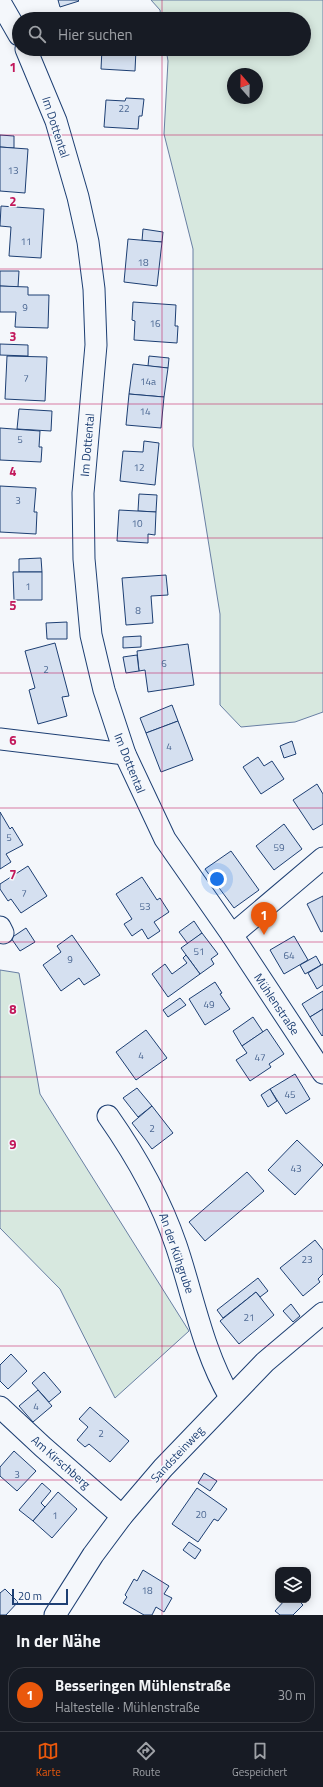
<!DOCTYPE html>
<html lang="de">
<meta charset="utf-8">
<style>
:root{--surface:#171b24;--page:#20242c;--text:#f1f3f6;--muted:#9ea1a6;--line:#363941;--accent:#ea580c}
body{margin:0;font-family:"Titillium Web",sans-serif;background:var(--page);color:var(--text)}
.controls{position:absolute;right:12px;bottom:12px;display:grid;overflow:hidden;border-radius:8px;box-shadow:0 2px 10px #0003}
.controls button{width:36px;height:36px;display:grid;place-items:center;padding:0;border:0;border-bottom:1px solid var(--line);background:var(--surface);color:var(--text);font:20px sans-serif}
.compass{position:absolute;left:227px;top:68px;width:36px;height:36px;border-radius:50%;background:var(--surface);box-shadow:0 2px 10px #0003;rotate:340deg}
.scale{position:absolute;left:12px;bottom:10px;width:56px;box-sizing:border-box;padding-left:4px;border:2px solid #1d3f73;border-top:0;font-size:11px;line-height:14px;white-space:nowrap;color:#1d3f73;-webkit-text-stroke:3px #f4f7fb;paint-order:stroke}
.you{position:absolute;left:217px;top:879px;width:14px;height:14px;margin:-10px;border:3px solid #fff;border-radius:50%;background:#1a73e8;box-shadow:0 0 0 6px #1a73e833}
.badge{display:grid;place-items:center;width:26px;height:26px;border-radius:50%;background:var(--accent);color:#fff;font-size:13px;font-weight:700}
.pin{position:absolute;translate:-50% -33px;filter:drop-shadow(0 1px 2px #0008)}
.pin::after{content:'';position:absolute;top:21px;width:14px;height:12px;background:inherit;clip-path:polygon(0 0,100% 0,50% 100%)}
.list{margin:0;padding:0;list-style:none}
h2{display:flex;justify-content:space-between;align-items:center;height:52px;margin:0;padding:0 16px;font-size:17px}
h2 small{font-size:13px;font-weight:400;color:var(--muted)}
.list li{display:grid;grid-template-columns:26px 1fr auto;gap:12px;align-items:center;box-sizing:border-box;height:56px;margin:0 8px 8px;padding:0 8px;border:1px solid var(--line);border-radius:16px}
.list b{display:block;font-size:15px;white-space:nowrap}
.list p{margin:0;font-size:13px;white-space:nowrap;color:var(--muted)}
.list em{font-size:13px;font-style:normal;color:var(--muted)}
.icon{flex:none;width:22px;height:22px;fill:none;stroke:currentColor;stroke-width:2;stroke-linecap:round;stroke-linejoin:round}
.map{position:relative;flex:none;width:323px;height:1615px;overflow:hidden}
.search{position:absolute;background:var(--surface);box-shadow:0 2px 10px #0003;left:12px;right:12px;top:12px;height:44px;display:flex;align-items:center;gap:10px;box-sizing:border-box;padding:0 14px;border-radius:22px;color:var(--muted);font-size:15px}
.sheet{height:116px;background:var(--surface)}
nav{display:flex;justify-content:space-around;align-items:center;box-sizing:border-box;height:56px;border-top:1px solid var(--line);background:var(--surface);font-size:11px;color:var(--muted)}
nav a{display:grid;justify-items:center;gap:2px}
nav .on{color:var(--accent)}
.map>svg:first-child{display:block}
.green{fill:#d7e8df;stroke:#687fa3;fill-rule:evenodd}
.building{fill:#d5e0f0;stroke:#1d3f73}
.lines{fill:none;stroke-linecap:round;stroke-linejoin:round}
.minor-casing{stroke:#1d3f73;stroke-width:23}
.minor{stroke:#f4f7fb;stroke-width:21}
.grid{fill:none;stroke:#c2185b;stroke-width:1;stroke-opacity:0.55}
.labels{text-anchor:middle;dominant-baseline:central;stroke-width:3;stroke-linejoin:round;paint-order:stroke}
.number-label{font-size:10px;fill:#4b6792}
.street-label{font-size:12px;fill:#1d3f73;stroke:#f4f7fb}
.grid-label{font-size:13px;text-anchor:middle;font-weight:bold;fill:#c2185b;stroke:#f4f7fb;stroke-width:3;stroke-linejoin:round;paint-order:stroke}
</style>
<div class="map">
<svg width="323" height="1615" viewBox="0 0 323 1615">
<rect width="100%" height="100%" fill="#f4f7fb"/>
<g class="green">
<path d="M151 0H323V712L295 722 241 727 220 705V614L193 446V249L164 134 168 61 166 49H304V19H161L160 10ZM233 74H257V98H233Z"/>
<path d="M0 970 19 973 40 1094 189 1331 115 1398 60 1289 0 1228Z"/>
</g>
<g class="building">
<path d="M58 0H78L79 1 60 7Z"/>
<path d="M102 49H136L135 71 101 69Z"/>
<path d="M126 98 144 99 142 116H139L138 129 104 127 106 100 125 101Z"/>
<path d="M0 135 14 136V148L0 147Z"/>
<path d="M0 147 28 149 25 193 0 191Z"/>
<path d="M1 206 44 209 41 258 9 256 11 227 0 226Z"/>
<path d="M143 229 163 232 162 242 142 241Z"/>
<path d="M128 239 162 242 157 286 124 282Z"/>
<path d="M0 271H19L18 287 0 286Z"/>
<path d="M0 286 28 287V295H49L48 328 15 327 16 312H0Z"/>
<path d="M133 302 176 305 175 326H178L177 343 134 340 135 321 132 320Z"/>
<path d="M0 344 28 345V356L0 355Z"/>
<path d="M7 356 47 357 45 401 5 399Z"/>
<path d="M149 356 169 358 168 368 148 366Z"/>
<path d="M133 364 168 368 164 397 129 394Z"/>
<path d="M129 394 164 397 161 428 126 425Z"/>
<path d="M19 409 52 411 51 431 17 429Z"/>
<path d="M0 428 40 431 39 447H42L41 462 0 460Z"/>
<path d="M144 441 159 443 155 485 120 481 123 451 143 452Z"/>
<path d="M0 486 36 488 34 512H37L36 534 0 532Z"/>
<path d="M139 494 157 495 156 512 138 511Z"/>
<path d="M119 510 156 512 155 535 148 534V543L117 541Z"/>
<path d="M41 558 42 572H19V559Z"/>
<path d="M13 572H42V600H14Z"/>
<path d="M166 575 168 595 151 596 153 623 126 625 122 578Z"/>
<path d="M67 622V639H47L46 623Z"/>
<path d="M141 636V647L123 648V637Z"/>
<path d="M55 643 69 696 62 697 67 716 38 724 29 690 35 688 25 651Z"/>
<path d="M188 644 194 685 148 692 145 670 139 671 137 651Z"/>
<path d="M137 655 139 671 126 673 123 657Z"/>
<path d="M172 705 178 721 146 733 140 718Z"/>
<path d="M178 721 193 760 161 772 146 733Z"/>
<path d="M292 741 296 754 284 758 280 746Z"/>
<path d="M258 757 264 766 272 761 284 779 261 794 243 767Z"/>
<path d="M317 784 323 794V824L313 830 293 800Z"/>
<path d="M0 812 10 829 12 827 23 845 6 854 11 862 0 869Z"/>
<path d="M284 824 302 849 274 870 256 846Z"/>
<path d="M231 851 259 890 234 908 205 869Z"/>
<path d="M28 866 47 896 21 913 11 899 8 901 0 889V884Z"/>
<path d="M142 877 157 900 160 898 169 912 154 922 160 931 148 939 142 929 132 936 124 924 132 919 116 894Z"/>
<path d="M323 896V931L321 932 307 904Z"/>
<path d="M194 921 202 933 188 944 179 932Z"/>
<path d="M26 928 35 942 20 951 11 938Z"/>
<path d="M202 933 218 954 211 959 214 964 200 974 181 948Z"/>
<path d="M72 935 100 975 84 985 79 978 61 991 43 965 61 952 57 946Z"/>
<path d="M294 936 308 960 284 974 270 950Z"/>
<path d="M186 955 200 974 168 997 152 974 165 964 172 974 187 963 183 958Z"/>
<path d="M316 956 321 965 305 974 300 965Z"/>
<path d="M323 964V985L317 989 308 973Z"/>
<path d="M215 982 222 993 220 994 230 1009 205 1025 189 999Z"/>
<path d="M323 991V1009L310 1017 302 1004Z"/>
<path d="M180 998 186 1005 168 1017 163 1010Z"/>
<path d="M323 1009V1035L322 1036 310 1017Z"/>
<path d="M253 1017 263 1032 242 1046 233 1031Z"/>
<path d="M267 1029 284 1054 269 1064 271 1067 250 1081 236 1060 247 1053 242 1046Z"/>
<path d="M146 1030 167 1058 136 1080 116 1052Z"/>
<path d="M295 1074 310 1099 286 1114 270 1089Z"/>
<path d="M137 1088 152 1106 138 1117 123 1098Z"/>
<path d="M270 1089 277 1101 268 1107 261 1095Z"/>
<path d="M152 1106 173 1133 152 1149 132 1123Z"/>
<path d="M297 1140 323 1165 295 1195 268 1170Z"/>
<path d="M247 1172 264 1191 205 1241 189 1222Z"/>
<path d="M315 1240 323 1250V1274L318 1279 320 1282 303 1296 280 1268Z"/>
<path d="M258 1278 268 1291 260 1297 256 1292 223 1318 217 1310Z"/>
<path d="M256 1292 274 1315 239 1344 220 1321Z"/>
<path d="M291 1304 300 1316 293 1322 283 1311Z"/>
<path d="M11 1354 27 1371 8 1389 0 1381V1365Z"/>
<path d="M44 1372 61 1392 49 1402 32 1383Z"/>
<path d="M38 1390 52 1406 33 1422 19 1406Z"/>
<path d="M90 1407 129 1441 110 1462 89 1444 85 1447 77 1440 88 1427 79 1419Z"/>
<path d="M14 1451 36 1471 17 1491 0 1476V1467Z"/>
<path d="M204 1473 217 1481 210 1491 198 1483Z"/>
<path d="M42 1483 51 1491 41 1503 45 1507 33 1521 19 1510Z"/>
<path d="M197 1488 227 1509 218 1521 214 1519 198 1542 172 1524Z"/>
<path d="M58 1492 77 1509 52 1538 33 1521Z"/>
<path d="M189 1542 201 1550 195 1559 183 1550Z"/>
<path d="M143 1570 169 1586 164 1594 172 1598 164 1612 156 1607 152 1615H144L123 1603 127 1597 125 1595 134 1579 137 1581Z"/>
<path d="M5 1589 18 1602 6 1615H0V1593Z"/>
<path d="M285 1600H298L303 1605 293 1615H280L275 1611Z"/>
</g>
<g class="lines">
<g class="minor-casing">
<g id="minor">
<path d="M0 2 19 35"/>
<path d="M26 49 56 121 78 197 88 242 94 289 96 345 83 493 84 559 91 635 104 690 125 754 165 839 232 935 323 1073"/>
<path d="M0 739 125 754"/>
<path d="M0 927 3 933"/>
<path d="M232 935 323 858"/>
<path d="M108 1116C136 1156 160 1198 176 1245 193 1295 203 1352 230 1397"/>
<path d="M0 1407 43 1447 122 1516"/>
<path d="M55 1615 93 1555 122 1516 163 1468 265 1362 323 1313"/>
</g>
</g>
<use href="#minor" class="minor"/>
</g>
<path class="grid" d="M162 0V19M162 49V1615M0 135H323M0 269H323M0 404H323M0 538H323M0 673H323M0 808H323M0 942H323M0 1077H323M0 1211H323M0 1346H323M0 1480H323"/>
<g class="labels">
<g class="number-label">
<text x="124" y="108">22</text>
<text x="13" y="170">13</text>
<text x="26" y="241">11</text>
<text x="143" y="262">18</text>
<text x="25" y="307">9</text>
<text x="155" y="323">16</text>
<text x="26" y="378">7</text>
<text x="148" y="381">14a</text>
<text x="145" y="411">14</text>
<text x="20" y="439">5</text>
<text x="139" y="467">12</text>
<text x="18" y="500">3</text>
<text x="137" y="523">10</text>
<text x="28" y="586">1</text>
<text x="138" y="610">8</text>
<text x="164" y="663">6</text>
<text x="46" y="669">2</text>
<text x="169" y="746">4</text>
<text x="9" y="837">5</text>
<text x="279" y="847">59</text>
<text x="24" y="893">7</text>
<text x="145" y="906">53</text>
<text x="199" y="951">51</text>
<text x="289" y="955">64</text>
<text x="70" y="959">9</text>
<text x="209" y="1004">49</text>
<text x="141" y="1055">4</text>
<text x="260" y="1057">47</text>
<text x="290" y="1094">45</text>
<text x="152" y="1128">2</text>
<text x="296" y="1168">43</text>
<text x="307" y="1259">23</text>
<text x="249" y="1317">21</text>
<text x="36" y="1406">4</text>
<text x="101" y="1433">2</text>
<text x="17" y="1474">3</text>
<text x="201" y="1514">20</text>
<text x="55" y="1515">1</text>
<text x="147" y="1590">18</text>
</g>
<g class="street-label">
<text transform="translate(56 127) rotate(72)">Im Dottental</text>
<text transform="translate(87 445) rotate(-85)">Im Dottental</text>
<text transform="translate(130 763) rotate(68)">Im Dottental</text>
<text transform="translate(277 1004) rotate(56)">Mühlenstraße</text>
<text transform="translate(177 1253) rotate(71)">An der Kühgrube</text>
<text transform="translate(177 1454) rotate(-47)">Sandsteinweg</text>
<text transform="translate(61 1462) rotate(41)">Am Kirschberg</text>
</g>
</g>
<g class="grid-label">
<text x="13" y="72">1</text>
<text x="13" y="206">2</text>
<text x="13" y="341">3</text>
<text x="13" y="476">4</text>
<text x="13" y="610">5</text>
<text x="13" y="745">6</text>
<text x="13" y="879">7</text>
<text x="13" y="1014">8</text>
<text x="13" y="1149">9</text>
</g>
</svg>
<div class="controls">
<button><svg class="icon" aria-label="layers" viewBox="0 0 24 24"><path d="M12 4l9 5-9 5-9-5zM3 14l9 5 9-5"/></svg></button>
</div>
<svg class="compass" viewBox="-18 -18 36 36"><path d="M0-13l5 13h-10z" fill="#e53935"/><path d="M0 13l5-13h-10z" fill="#9ea1a6"/></svg>
<div class="scale">20 m</div>
<div class="you"></div>
<div class="pin badge" style="left:264px;top:935px">1</div>
<div class="search"><svg class="icon" aria-label="search" viewBox="0 0 24 24"><circle cx="10" cy="10" r="6"/><path d="M15 15l6 6"/></svg>Hier suchen</div>
</div>
<section class="sheet">
<h2>In der Nähe<small></small></h2>
<ul class="list">
<li><span class="badge">1</span><div><b>Besseringen Mühlenstraße</b><p>Haltestelle · Mühlenstraße</p></div><em>30 m</em></li>
</ul>
</section>
<nav>
<a class="on"><svg class="icon" aria-label="map" viewBox="0 0 24 24"><path d="M3 6l6-2 6 2 6-2v14l-6 2-6-2-6 2zM9 4v14M15 6v14"/></svg>Karte</a>
<a><svg class="icon" aria-label="directions" viewBox="0 0 24 24"><path d="M12 3l9 9-9 9-9-9zM9 14v-3h6M13 9l2 2-2 2"/></svg>Route</a>
<a><svg class="icon" aria-label="saved" viewBox="0 0 24 24"><path d="M7 4h10v16l-5-4-5 4z"/></svg>Gespeichert</a>
</nav>
